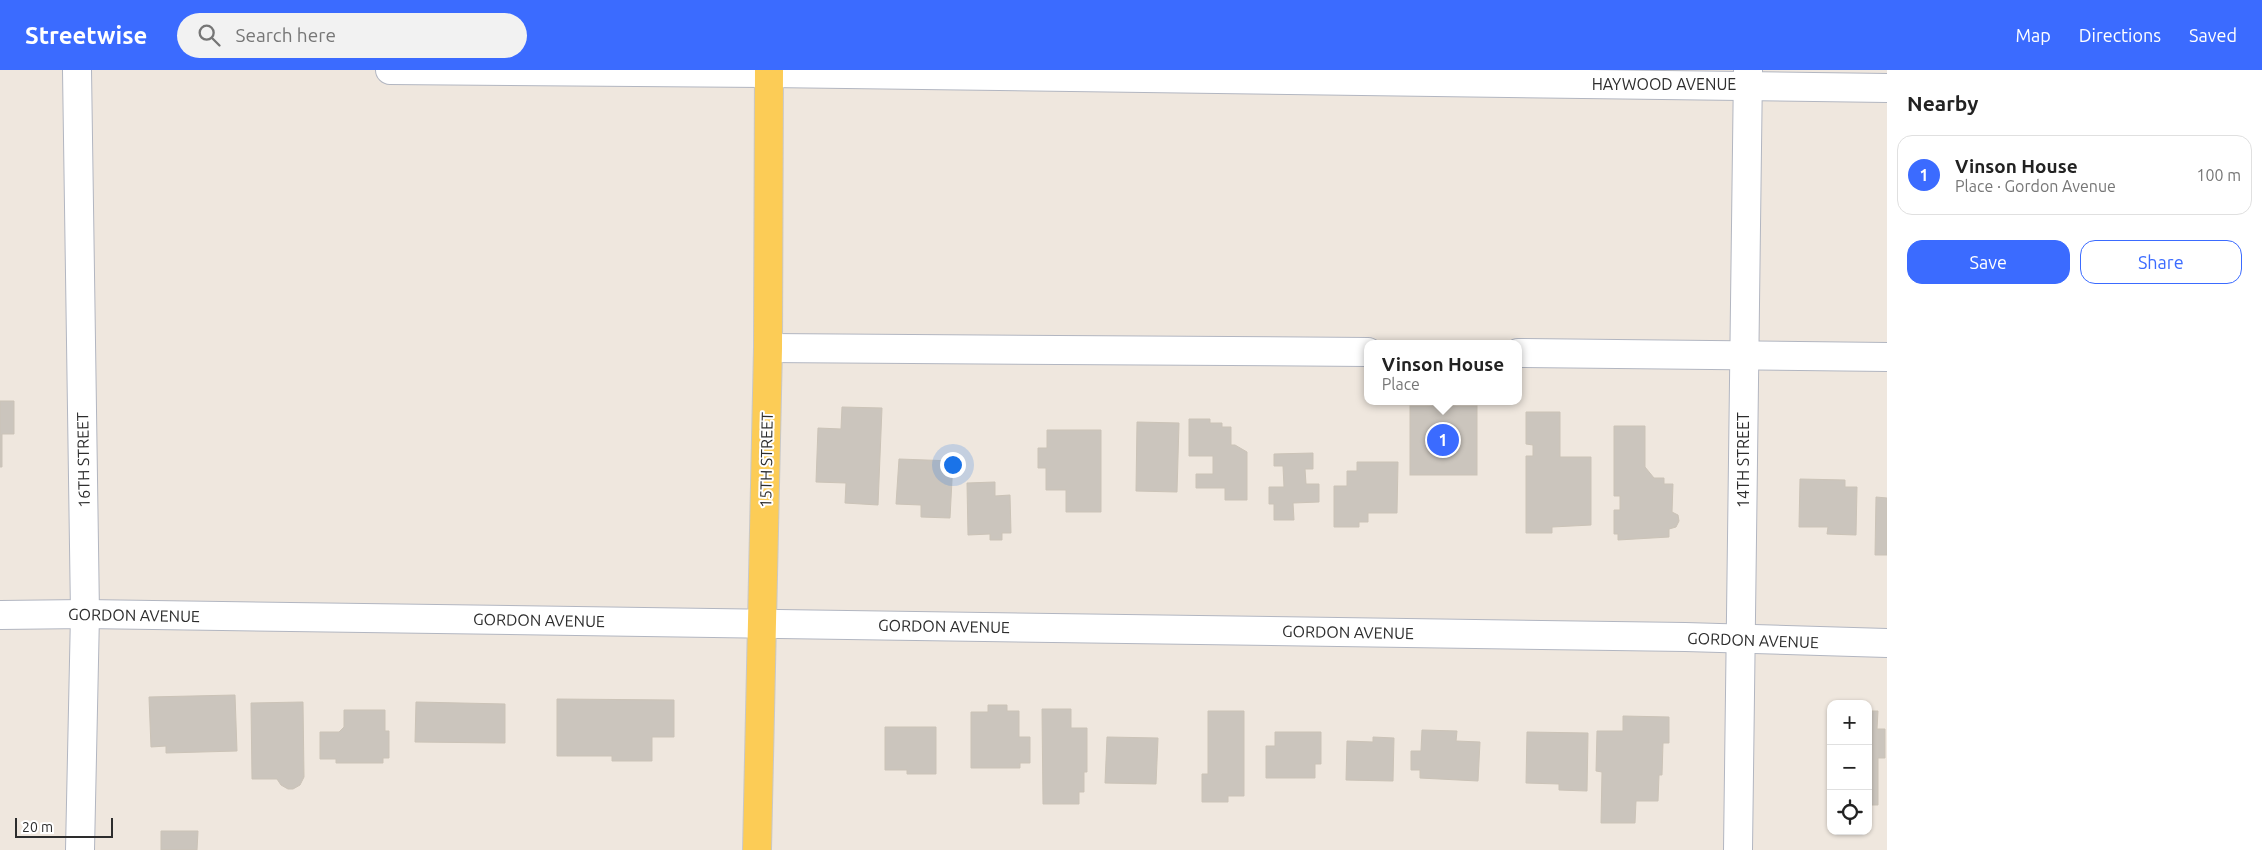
<!DOCTYPE html>
<meta charset="utf-8">
<style>
:root{--surface:#fff;--page:#f2f2f2;--text:#222;--muted:#767676;--line:#e0e0e0;--accent:#3b6bff}
body{margin:0;font-family:Ubuntu,sans-serif;background:var(--page);color:var(--text)}
.controls{position:absolute;right:15px;bottom:15px;display:grid;overflow:hidden;border-radius:10px;box-shadow:0 1px 4px #0004}
.controls button{width:45px;height:45px;display:grid;place-items:center;padding:0;border:0;border-bottom:1px solid var(--line);background:var(--surface);color:var(--text);font:25px sans-serif}
.scale{position:absolute;left:15px;bottom:12px;width:98px;box-sizing:border-box;padding-left:5px;border:2px solid #2d2d2d;border-top:0;font-size:14px;line-height:18px;white-space:nowrap;color:#2d2d2d;-webkit-text-stroke:4px #fff;paint-order:stroke}
.you{position:absolute;left:952px;top:394px;width:18px;height:18px;margin:-12px;border:4px solid #fff;border-radius:50%;background:#1a73e8;box-shadow:0 0 0 8px #1a73e833}
.badge{display:grid;place-items:center;width:32px;height:32px;border-radius:50%;background:var(--accent);color:#fff;font-size:16px;font-weight:700}
.pin{position:absolute;translate:-50% -50%;border:2px solid #fff;box-shadow:0 1px 5px #0006}
.popup{position:absolute;left:1364px;top:270px;width:158px;height:65px;box-sizing:border-box;display:grid;place-content:center;border-radius:10px;background:var(--surface);filter:drop-shadow(0 1px 4px #0005);font-size:16px;white-space:nowrap;color:var(--muted)}
.popup b{font-size:19px;color:var(--text)}
.popup::after{content:'';position:absolute;left:50%;top:100%;margin-left:-10px;border:10px solid transparent;border-top-color:var(--surface)}
.list{margin:0;padding:0;list-style:none}
h2{display:flex;justify-content:space-between;align-items:center;height:65px;margin:0;padding:0 20px;font-size:21px}
h2 small{font-size:16px;font-weight:400;color:var(--muted)}
.list li{display:grid;grid-template-columns:32px 1fr auto;gap:15px;align-items:center;box-sizing:border-box;height:80px;margin:0 10px 10px;padding:0 10px;border:1px solid var(--line);border-radius:15px}
.list b{display:block;font-size:19px;white-space:nowrap}
.list p{margin:0;font-size:16px;white-space:nowrap;color:var(--muted)}
.list em{font-size:16px;font-style:normal;color:var(--muted)}
.actions{display:flex;gap:10px;padding:15px 20px}
.actions a{flex:1;padding:11px 0;border:1px solid var(--accent);border-radius:15px;text-align:center;font-size:18px;color:var(--accent)}
.actions .main{background:var(--accent);color:#fff}
.icon{flex:none;width:28px;height:28px;fill:none;stroke:currentColor;stroke-width:2;stroke-linecap:round;stroke-linejoin:round}
.map{position:relative;flex:none;width:1887px;height:780px;overflow:hidden}
header{display:flex;align-items:center;gap:30px;box-sizing:border-box;height:70px;padding:0 25px;background:var(--accent);color:#fff}
header strong{font-size:24px}
nav{display:flex;gap:28px;margin-inline-start:auto;font-size:18px}
.search{width:350px;height:45px;background:var(--page);display:flex;align-items:center;gap:12px;box-sizing:border-box;padding:0 18px;border-radius:28px;color:var(--muted);font-size:19px}
main{display:flex}
aside{flex:1;background:var(--surface)}
.map>svg:first-child{display:block}
.building{fill:#cbc5bd;stroke:#cbc3b7}
.lines{fill:none;stroke-linecap:round;stroke-linejoin:round}
.minor-casing{stroke:#b2b6c1;stroke-width:30}
.major-casing{stroke:#c8c8c8;stroke-width:30}
.minor{stroke:#fff;stroke-width:28}
.major{stroke:#fccc56;stroke-width:28}
.labels{text-anchor:middle;dominant-baseline:central;stroke-width:4;stroke-linejoin:round;paint-order:stroke}
.street-label{font-size:16px;fill:#2d2d2d;stroke:#fff}
</style>
<header>
<strong>Streetwise</strong>
<div class="search"><svg class="icon" aria-label="search" viewBox="0 0 24 24"><circle cx="10" cy="10" r="6"/><path d="M15 15l6 6"/></svg>Search here</div>
<nav><a>Map</a><a>Directions</a><a>Saved</a></nav>
</header>
<main>
<div class="map">
<svg width="1887" height="780" viewBox="0 0 1887 780">
<rect width="100%" height="100%" fill="#efe7de"/>
<g class="building">
<path d="M0 331H14V364H2V397H0Z"/>
<rect x="1410" y="336" width="67" height="69"/>
<path d="M842 337 882 338 878 435 845 433 846 413 816 412 818 358 841 359Z"/>
<path d="M1526 342H1560V387H1591V455L1552 457V463H1526V386H1533V375L1526 374Z"/>
<path d="M1189 349H1210V353H1222V357H1231V375H1235L1247 382V430H1225V418H1196V404H1213V386H1189Z"/>
<path d="M1137 352 1179 353 1177 422 1136 421Z"/>
<path d="M1614 356H1645V397L1654 408H1664V414H1673L1672 442 1678 445 1679 451 1676 457 1669 459V467L1618 470V464H1614V440H1620V426H1614Z"/>
<path d="M1047 360H1101V442H1066V420H1046V398H1038V378H1047Z"/>
<path d="M1313 383V399H1305L1306 414H1319V432L1293 433 1294 450H1274V434H1269V417H1284L1283 396H1274V384Z"/>
<path d="M899 389 953 391 950 448 921 447V435L896 434Z"/>
<path d="M1357 392H1398L1397 443H1368V452H1359V457H1334V416H1347V401H1357Z"/>
<path d="M1800 409 1845 410V417H1857L1856 465 1827 464 1828 457H1799Z"/>
<path d="M995 412V426L1010 425 1011 463H1002V470H990V464L968 465 967 413Z"/>
<path d="M1876 427 1887 428V485H1875Z"/>
<path d="M235 625 237 681 166 683V676L151 677 149 627Z"/>
<path d="M557 629 674 630V667H652V691H612V686H557Z"/>
<path d="M303 632 304 707 300 715 293 719H288L281 715 277 709H252L251 633Z"/>
<path d="M416 632 505 634V673L415 672Z"/>
<path d="M988 635H1007V641H1019V667H1030V693H1020V698H971V642H988Z"/>
<path d="M1042 639H1071V658H1087V702H1084V722H1079V734H1043Z"/>
<path d="M344 640H385V661H389V688H383V693H336V689H320V662H339L344 657Z"/>
<path d="M1208 641H1244V726H1228V732H1202V704H1208Z"/>
<path d="M1868 641H1878L1877 659H1885V688H1878V735H1868Z"/>
<path d="M1623 646 1669 647V673H1663L1662 705H1659L1658 731H1636L1635 753H1601L1602 702 1596 701 1597 661H1623Z"/>
<path d="M885 657H936V704H907V700H885Z"/>
<path d="M1422 660 1457 661 1456 671 1480 672 1478 711 1420 708V700H1411V681H1421Z"/>
<path d="M1275 662H1321V694H1315V708H1266V676H1275Z"/>
<path d="M1527 662 1588 663 1587 721 1559 720V714L1526 713Z"/>
<path d="M1107 667 1158 668 1156 714 1105 713Z"/>
<path d="M1373 667 1394 668 1393 711 1346 710 1347 671 1373 672Z"/>
<rect x="1828" y="688" width="3" height="17"/>
<path d="M161 761H198L197 780H161Z"/>
</g>
<g class="lines">
<g class="minor-casing">
<g id="minor">
<path d="M77 0 85 544 80 780"/>
<path d="M390 0 769 3 1887 18"/>
<path d="M768 278 1368 282"/>
<path d="M1518 283 1887 287"/>
<path d="M0 545 85 544 1685 567 1887 573"/>
<path d="M1738 780 1748 0"/>
</g>
</g>
<g class="major-casing">
<path id="major" d="M757 780 768 278 769 0"/>
</g>
<use href="#minor" class="minor"/>
<use href="#major" class="major"/>
</g>
<g class="labels">
<g class="street-label">
<text x="1664" y="14">HAYWOOD AVENUE</text>
<text transform="translate(83 390) rotate(-91)">16TH STREET</text>
<text transform="translate(766 390) rotate(-89)">15TH STREET</text>
<text transform="translate(1743 390) rotate(-90)">14TH STREET</text>
<text transform="translate(134 545) rotate(1)">GORDON AVENUE</text>
<text transform="translate(539 550) rotate(1)">GORDON AVENUE</text>
<text transform="translate(944 556) rotate(1)">GORDON AVENUE</text>
<text transform="translate(1348 562) rotate(1)">GORDON AVENUE</text>
<text transform="translate(1753 570) rotate(2)">GORDON AVENUE</text>
</g>
</g>
</svg>
<div class="controls">
<button>+</button>
<button>−</button>
<button><svg class="icon" aria-label="locate" viewBox="0 0 24 24"><circle cx="12" cy="12" r="6"/><path d="M12 2v4M12 18v4M2 12h4M18 12h4"/></svg></button>
</div>
<div class="scale">20 m</div>
<div class="you"></div>
<div class="pin badge" style="left:1443px;top:370px">1</div>
<div class="popup"><b>Vinson House</b>Place</div>
</div>
<aside>
<h2>Nearby<small></small></h2>
<ul class="list">
<li><span class="badge">1</span><div><b>Vinson House</b><p>Place · Gordon Avenue</p></div><em>100 m</em></li>
</ul>
<div class="actions"><a class="main">Save</a><a>Share</a></div>
</aside>
</main>
